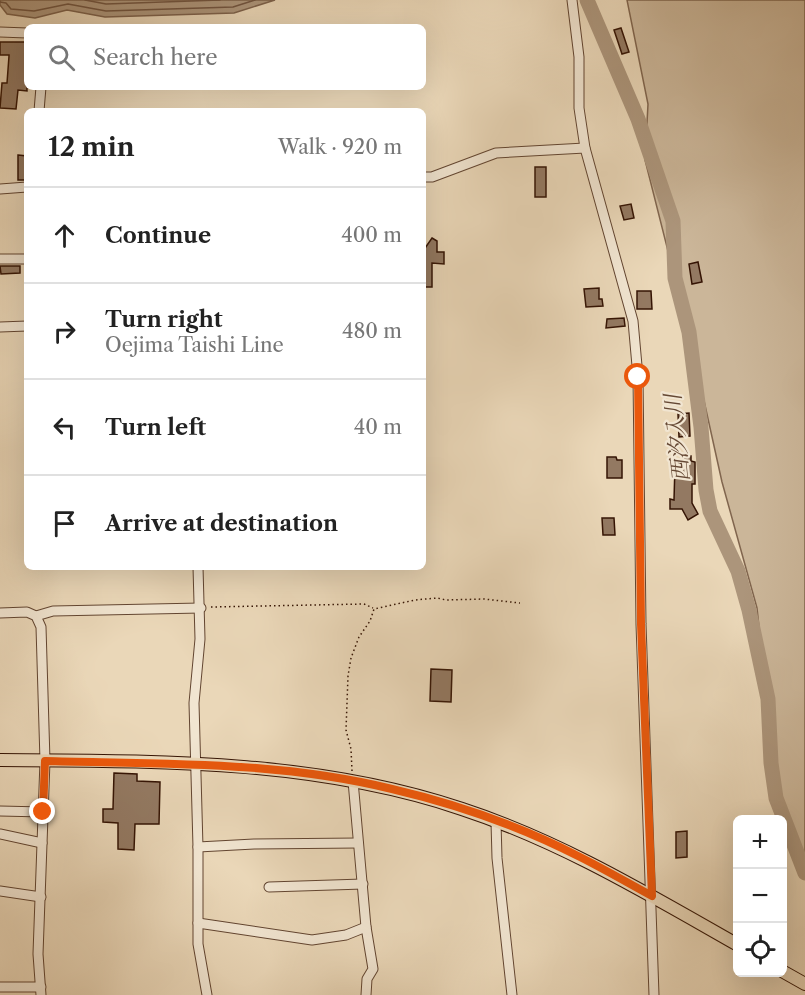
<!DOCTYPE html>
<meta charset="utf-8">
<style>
:root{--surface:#fff;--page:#f6f6f6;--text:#222;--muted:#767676;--line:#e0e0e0}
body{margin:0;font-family:"Libre Caslon Text","Noto Serif JP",serif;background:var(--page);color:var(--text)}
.controls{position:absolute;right:18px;bottom:18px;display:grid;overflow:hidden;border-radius:9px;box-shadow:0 6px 24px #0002}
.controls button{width:54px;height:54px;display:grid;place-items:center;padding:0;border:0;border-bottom:2px solid var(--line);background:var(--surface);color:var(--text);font:30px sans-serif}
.stop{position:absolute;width:18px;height:18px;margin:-14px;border:4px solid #ea580c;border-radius:50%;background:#fff}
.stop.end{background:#ea580c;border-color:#fff;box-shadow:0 2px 6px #0008}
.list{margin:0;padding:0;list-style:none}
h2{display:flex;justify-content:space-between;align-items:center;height:78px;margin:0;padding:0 24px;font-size:26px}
h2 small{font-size:20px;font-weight:400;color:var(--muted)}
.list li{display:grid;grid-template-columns:39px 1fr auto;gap:18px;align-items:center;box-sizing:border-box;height:96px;padding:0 24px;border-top:2px solid var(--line)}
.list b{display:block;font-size:22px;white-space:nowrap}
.list p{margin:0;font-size:20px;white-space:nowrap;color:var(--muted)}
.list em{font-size:20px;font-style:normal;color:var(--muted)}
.icon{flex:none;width:33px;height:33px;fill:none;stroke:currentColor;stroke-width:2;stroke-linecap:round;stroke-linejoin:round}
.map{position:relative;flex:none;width:805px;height:995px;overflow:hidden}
.search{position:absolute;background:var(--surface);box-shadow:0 6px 24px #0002;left:24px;top:24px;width:402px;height:66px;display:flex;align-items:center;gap:15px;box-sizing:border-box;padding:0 21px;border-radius:9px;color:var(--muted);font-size:22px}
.panel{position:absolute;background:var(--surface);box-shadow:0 6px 24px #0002;left:24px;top:108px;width:402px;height:462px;border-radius:9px}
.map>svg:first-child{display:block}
.green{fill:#cbb699;stroke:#80654e;stroke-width:1.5}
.water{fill:#ac957b;stroke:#7c614b;stroke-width:1.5}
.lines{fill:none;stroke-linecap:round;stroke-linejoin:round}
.shore{stroke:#705440;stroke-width:1.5}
.river{stroke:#ac957b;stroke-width:15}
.building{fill:#937962;stroke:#351404;stroke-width:1.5}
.minor-casing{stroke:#624531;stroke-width:11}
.major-casing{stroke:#351404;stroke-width:14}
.path{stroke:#351404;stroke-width:1.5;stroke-dasharray:1.5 3;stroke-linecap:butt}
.minor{stroke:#f1e5d1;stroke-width:9}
.major{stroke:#ead7b8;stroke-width:12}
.route{stroke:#ea580c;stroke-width:8}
.labels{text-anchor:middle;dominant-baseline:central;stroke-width:4.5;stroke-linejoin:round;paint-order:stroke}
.water-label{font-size:22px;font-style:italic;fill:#654834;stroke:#f1e5d1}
</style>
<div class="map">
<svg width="805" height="995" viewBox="0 0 805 995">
<rect width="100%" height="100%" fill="#ead7b8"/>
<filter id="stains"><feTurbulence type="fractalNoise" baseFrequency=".00333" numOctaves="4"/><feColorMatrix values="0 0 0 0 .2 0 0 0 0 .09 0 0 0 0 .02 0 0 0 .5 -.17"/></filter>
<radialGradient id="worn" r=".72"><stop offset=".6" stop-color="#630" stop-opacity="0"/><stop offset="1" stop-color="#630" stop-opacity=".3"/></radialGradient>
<path class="green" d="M627 0H805V857L776 786 757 608 722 482 691 342 645 160 648 104Z"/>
<path class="water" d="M0 0H275L234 13 105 17 67 10 35 18 7 14 0 5Z"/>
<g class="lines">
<g class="shore">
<path d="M85 0 106 4 220 0"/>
<path d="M0 2 6 3 11 9 34 11 68 4 106 11 233 7 255 0"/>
</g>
<path class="river" d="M587 0 638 119 673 221 675 278 689 332 701 427 706 490 710 511 738 571 749 610 768 699 771 763 776 798 805 873"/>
</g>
<g class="building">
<path d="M621 28 629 52 622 54 614 30Z"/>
<path d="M0 42H25L26 46 27 91 18 90 16 109 0 108 2 83H7L9 56V55H0Z"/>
<path d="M18 155 27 156V180H18Z"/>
<rect x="535" y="167" width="11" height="30"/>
<path d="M631 204 634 218 624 220 620 206Z"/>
<path d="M432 238 437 241V252H444V264L432 263V287H423V251Z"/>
<path d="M698 262 702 282 692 284 689 264Z"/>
<path d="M0 266H20V273L1 274Z"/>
<path d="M599 288V299H602L603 306 586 307 584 289Z"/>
<path d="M637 291H651L652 309H637Z"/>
<path d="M624 318 625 326 606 328 607 319Z"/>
<path d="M689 413 690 436 679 437 678 414Z"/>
<path d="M683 456H691V461L695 462V484H692V503L698 514 688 520 682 509H670V499L674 500 675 465H683Z"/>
<path d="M607 457H616L617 460H622V478H607Z"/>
<path d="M602 518H614L615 535H603Z"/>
<path d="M431 669 452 670 451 702 430 701Z"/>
<path d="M114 773 137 774V781L160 782 159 824H135L134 850 118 849V823L103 822V809H113Z"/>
<path d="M687 831V857L676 858V832Z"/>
</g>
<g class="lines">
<g class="minor-casing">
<g id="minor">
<path d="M572 0 579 57V108L585 148 633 321 638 377 641 624 654 995"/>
<path d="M0 32 27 33"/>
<path d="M39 111 41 87"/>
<path d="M423 177H432L496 153 585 148"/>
<path d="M0 189 27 187"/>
<path d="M0 259H27"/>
<path d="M0 327 27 326"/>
<path d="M198 567 200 639 194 703 198 847V944L207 995"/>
<path d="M0 613 27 612 36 616 41 627 45 761 38 954 41 995"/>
<path d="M36 616 53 611 201 608"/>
<path d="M353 781 366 927 373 969 367 979 366 995"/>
<path d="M0 811 43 812"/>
<path d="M496 822 497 858 512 995"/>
<path d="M0 834 42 843"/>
<path d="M198 847 254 844 358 843"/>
<path d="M269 887 363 884"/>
<path d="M0 891 41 897"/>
<path d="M198 923 312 940 346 935 366 927"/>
<path d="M0 987H41"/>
</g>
</g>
<g class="major-casing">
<g id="major">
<path d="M0 760C155 761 314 759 462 809 560 841 648 894 738 945"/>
<path d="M782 971 805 984"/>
</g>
</g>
<g class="path">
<path d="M211 607 364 604 373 608"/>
<path d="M352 771 351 749 346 730 348 676 351 658 359 637 370 621 374 609 415 600 437 598 446 600 484 599 520 603"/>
</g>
<use href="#minor" class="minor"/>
<use href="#major" class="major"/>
</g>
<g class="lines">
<path class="route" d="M43 812 45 761C161 764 279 761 392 789 456 804 522 827 580 857 604 869 628 883 652 896L641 624 638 377"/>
</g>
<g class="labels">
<g class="water-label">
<text transform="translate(677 438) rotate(-96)">西汐入川</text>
</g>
</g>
<rect width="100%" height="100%" filter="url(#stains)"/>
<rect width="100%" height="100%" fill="url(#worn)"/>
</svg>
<div class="controls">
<button>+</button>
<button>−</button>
<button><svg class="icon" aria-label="locate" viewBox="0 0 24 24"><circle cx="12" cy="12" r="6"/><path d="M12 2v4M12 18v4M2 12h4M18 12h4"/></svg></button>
</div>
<div class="stop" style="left:638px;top:377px"></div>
<div class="stop end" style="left:43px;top:812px"></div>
<div class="search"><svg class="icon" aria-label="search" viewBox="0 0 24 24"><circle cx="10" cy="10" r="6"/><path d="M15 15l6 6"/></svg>Search here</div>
<section class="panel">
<h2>12 min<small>Walk · 920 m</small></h2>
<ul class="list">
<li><svg class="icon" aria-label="ahead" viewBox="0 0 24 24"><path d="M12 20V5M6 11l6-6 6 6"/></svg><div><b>Continue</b></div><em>400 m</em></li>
<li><svg class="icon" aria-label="right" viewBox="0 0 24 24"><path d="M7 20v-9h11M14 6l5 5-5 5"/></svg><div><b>Turn right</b><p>Oejima Taishi Line</p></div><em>480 m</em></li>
<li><svg class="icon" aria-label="left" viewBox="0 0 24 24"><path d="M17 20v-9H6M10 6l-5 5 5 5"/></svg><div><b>Turn left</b></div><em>40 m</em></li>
<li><svg class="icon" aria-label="arrive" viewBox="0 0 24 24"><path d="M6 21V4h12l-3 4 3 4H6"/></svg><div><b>Arrive at destination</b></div></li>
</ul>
</section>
</div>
